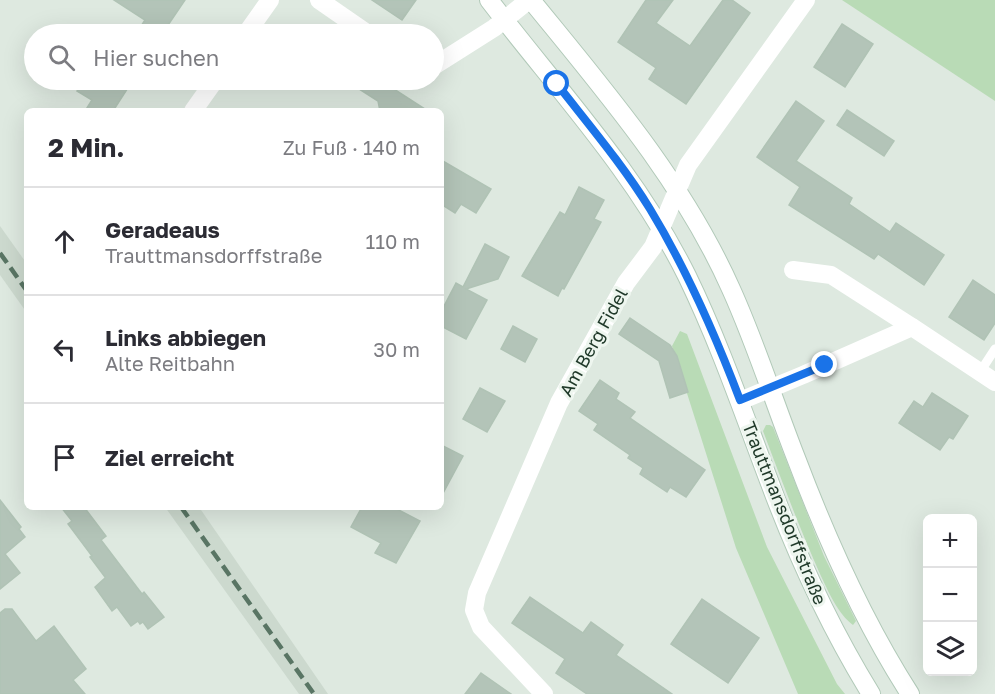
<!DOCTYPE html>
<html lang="de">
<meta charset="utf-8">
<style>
:root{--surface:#fff;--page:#f2f2f3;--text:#2b2b33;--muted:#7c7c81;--line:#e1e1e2}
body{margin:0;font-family:"Golos Text",sans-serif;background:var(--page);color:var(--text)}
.controls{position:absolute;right:18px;bottom:18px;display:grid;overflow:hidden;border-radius:9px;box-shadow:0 6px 24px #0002}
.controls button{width:54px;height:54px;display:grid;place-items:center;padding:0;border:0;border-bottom:2px solid var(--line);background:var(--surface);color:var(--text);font:30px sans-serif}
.stop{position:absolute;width:18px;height:18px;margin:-14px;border:4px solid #1a73e8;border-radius:50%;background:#fff}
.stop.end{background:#1a73e8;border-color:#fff;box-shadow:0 2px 6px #0008}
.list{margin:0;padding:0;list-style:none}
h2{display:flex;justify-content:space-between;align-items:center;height:78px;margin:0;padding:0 24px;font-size:26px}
h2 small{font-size:20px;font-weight:400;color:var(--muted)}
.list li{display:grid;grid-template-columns:39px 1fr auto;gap:18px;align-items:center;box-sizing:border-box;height:108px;padding:0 24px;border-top:2px solid var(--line)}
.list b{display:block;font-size:22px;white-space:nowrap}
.list p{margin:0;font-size:20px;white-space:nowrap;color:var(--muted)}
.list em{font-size:20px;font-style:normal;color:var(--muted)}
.icon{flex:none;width:33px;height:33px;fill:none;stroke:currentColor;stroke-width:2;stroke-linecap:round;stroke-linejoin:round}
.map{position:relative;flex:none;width:995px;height:694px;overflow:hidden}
.search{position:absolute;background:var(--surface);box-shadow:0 6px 24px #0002;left:24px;top:24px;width:420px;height:66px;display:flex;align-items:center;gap:15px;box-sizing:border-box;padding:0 21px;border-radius:33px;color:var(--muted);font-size:22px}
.panel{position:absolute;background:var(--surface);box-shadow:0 6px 24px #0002;left:24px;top:108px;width:420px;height:402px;border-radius:9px}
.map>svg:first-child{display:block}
.built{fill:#ccd9ce}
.green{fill:#b9dbb6}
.building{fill:#b3c4b8;stroke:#b0c3b5;stroke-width:1.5}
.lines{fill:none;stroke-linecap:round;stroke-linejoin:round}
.secondary-casing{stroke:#b1c9b8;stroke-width:20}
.lane{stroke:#fff;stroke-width:9}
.street{stroke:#fff;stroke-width:18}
.secondary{stroke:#fff;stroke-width:18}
.rail{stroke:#597564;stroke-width:4.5;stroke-dasharray:12 6;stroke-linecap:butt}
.route{stroke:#1a73e8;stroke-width:8}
.labels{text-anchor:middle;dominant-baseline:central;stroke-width:6;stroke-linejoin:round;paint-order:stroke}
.street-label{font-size:18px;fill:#1f3929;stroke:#eef6ef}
</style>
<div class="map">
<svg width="995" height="694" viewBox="0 0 995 694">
<rect width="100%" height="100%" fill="#dee9e0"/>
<g class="built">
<path d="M0 226 27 264V313L0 275Z"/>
<path d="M165 507H199L328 694H299Z"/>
</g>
<g class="green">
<path d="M842 0H995V101Z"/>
<path d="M680 331 687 334 767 547 837 684 845 694H798L736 548 672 346Z"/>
<path d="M766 425H770L773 427 824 556 856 621 853 625C838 614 828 591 820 574 799 527 781 479 763 431Z"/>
</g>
<g class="building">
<path d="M114 0H185L162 34H136L145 20Z"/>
<path d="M372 0H416L402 20Z"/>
<path d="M646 0H673L656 23 690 46 723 0H732L750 13 686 104 649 79 656 68 618 42Z"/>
<path d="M842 24 873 44 845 87 814 67Z"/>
<path d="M85 80H133L113 111H85L92 100 77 91Z"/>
<path d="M345 80H380L428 111H380L378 101Z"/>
<path d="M796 101 824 121 796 161 852 198 849 204 890 232 896 223 944 255 924 285 878 254 874 259 789 205 800 187 757 157Z"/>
<path d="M847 110 894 141 884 156 837 125Z"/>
<path d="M441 160 491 189 476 213 461 204 455 213 441 204Z"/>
<path d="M579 187 604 200 594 219 601 222 564 289 562 288 558 296 522 276 560 212 565 215Z"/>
<path d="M485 244 509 257 498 279 466 289 487 300 466 339 441 326V312L456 283 463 287Z"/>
<path d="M973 280 995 295V323L984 340 949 317Z"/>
<path d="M630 318 670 345 677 356 688 392 670 398 659 361 619 334Z"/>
<path d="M513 326 537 339 525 362 501 349Z"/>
<path d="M600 380 619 393 616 399 635 412 630 418 705 470 686 497 670 487 667 492 640 474 643 468 628 458 630 455 594 430 598 424 579 411Z"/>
<path d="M480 388 505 401 487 432 463 419Z"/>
<path d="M932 393 968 416 953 439 949 437 940 450 899 423 914 401 923 407Z"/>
<path d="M441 445 463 456 441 497Z"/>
<path d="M0 500 21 527 19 529 25 537 5 554 20 573 0 589Z"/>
<path d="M61 507H84L106 536 101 540 142 594 144 592 164 617 148 629 143 622 140 624 138 621 131 626 117 607 112 611 95 587 105 578V577L90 557 92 556 68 524 72 521Z"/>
<path d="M362 507H393L420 521 396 563 375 553 381 543 351 527Z"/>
<path d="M530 597 583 633 591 622 623 645 616 655 672 694H587L556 673 565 659 512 623Z"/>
<path d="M702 599 759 638 728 683 671 644Z"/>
<path d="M5 609H12L36 641 54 626 86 669 73 680 85 694H0V613Z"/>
<path d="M481 673 511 694H465Z"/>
</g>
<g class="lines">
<g class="secondary-casing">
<g id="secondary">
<path d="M489 0C558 90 636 173 687 276 720 344 744 415 771 486 798 558 831 629 871 694"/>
<path d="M531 0C605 91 683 181 731 289 756 344 774 402 796 458 827 540 863 621 910 694"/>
</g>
</g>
<path class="lane" d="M980 372 995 349"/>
<g class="street">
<path d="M319 0 368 34"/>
<path d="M246 34 270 0"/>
<path d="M434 66 494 28 529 0"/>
<path d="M193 111 215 80"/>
<path d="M793 270 831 275 912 327"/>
<path d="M740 401 803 375 912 327 995 382"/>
<path d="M544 694 481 627 474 610 477 593 559 403 626 283 653 247 688 165 806 0"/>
</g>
<use href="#secondary" class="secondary"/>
<g class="rail">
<path d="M0 253 27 291"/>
<path d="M181 507 314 694"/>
</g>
</g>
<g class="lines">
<path class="route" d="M557 84C589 125 623 165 650 209 687 270 715 334 740 400L825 365"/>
</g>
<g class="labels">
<g class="street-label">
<text transform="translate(593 342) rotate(-61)">Am Berg Fidel</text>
<text transform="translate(785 513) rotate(68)">Trauttmansdorffstraße</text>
</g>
</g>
</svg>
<div class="controls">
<button>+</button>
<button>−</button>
<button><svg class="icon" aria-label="layers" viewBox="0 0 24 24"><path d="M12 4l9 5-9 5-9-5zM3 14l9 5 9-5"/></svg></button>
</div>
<div class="stop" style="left:557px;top:84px"></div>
<div class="stop end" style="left:825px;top:365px"></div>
<div class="search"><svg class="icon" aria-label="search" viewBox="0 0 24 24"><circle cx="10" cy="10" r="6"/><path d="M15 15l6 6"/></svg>Hier suchen</div>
<section class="panel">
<h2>2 Min.<small>Zu Fuß · 140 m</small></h2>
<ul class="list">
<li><svg class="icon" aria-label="ahead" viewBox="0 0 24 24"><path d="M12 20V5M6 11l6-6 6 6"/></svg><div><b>Geradeaus</b><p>Trauttmansdorffstraße</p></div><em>110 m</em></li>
<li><svg class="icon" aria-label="left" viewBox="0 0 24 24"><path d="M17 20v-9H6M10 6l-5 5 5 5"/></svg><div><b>Links abbiegen</b><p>Alte Reitbahn</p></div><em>30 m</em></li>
<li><svg class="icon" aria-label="arrive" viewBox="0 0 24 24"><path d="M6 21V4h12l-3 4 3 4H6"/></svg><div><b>Ziel erreicht</b></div></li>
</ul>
</section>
</div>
